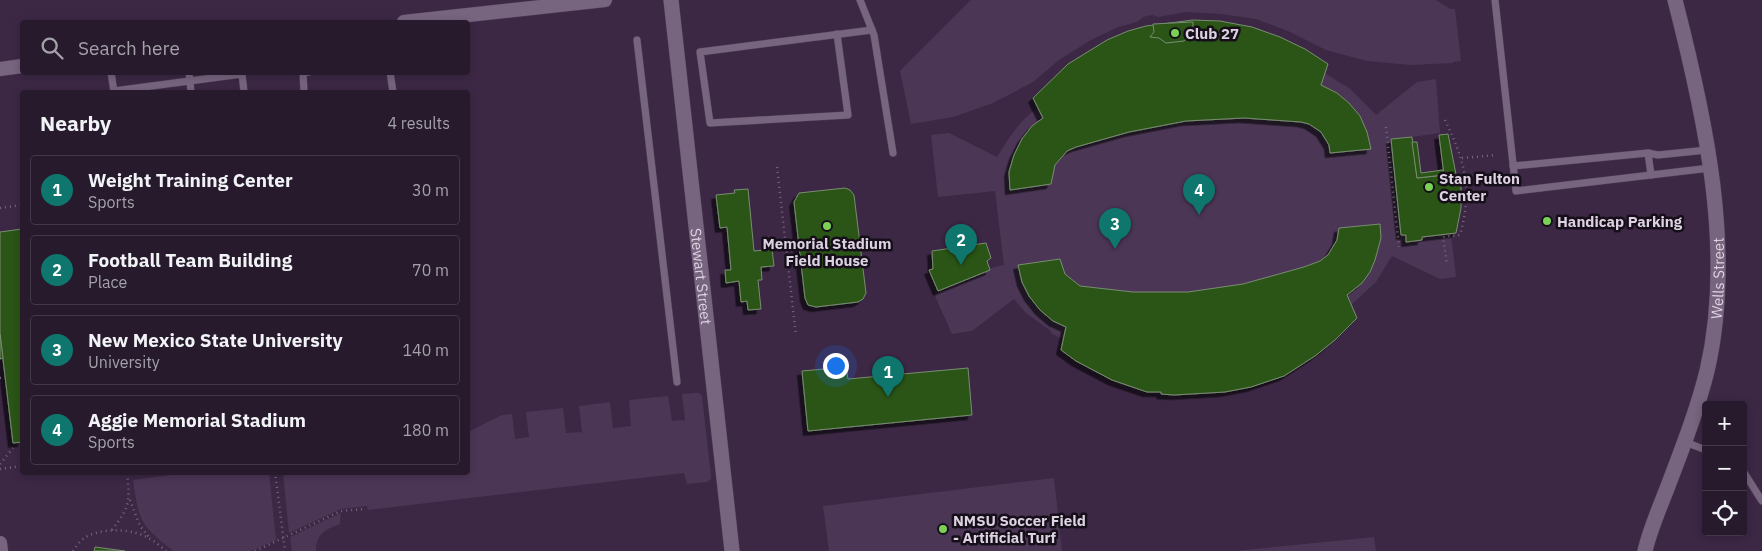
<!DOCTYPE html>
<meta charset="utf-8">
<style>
:root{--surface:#261a2c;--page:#2e2334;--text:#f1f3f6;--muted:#a4a1a9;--line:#423848;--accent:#0f766e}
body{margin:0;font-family:"IBM Plex Sans",sans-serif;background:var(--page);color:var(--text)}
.controls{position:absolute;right:15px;bottom:15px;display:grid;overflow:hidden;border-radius:5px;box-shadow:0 2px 8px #0003}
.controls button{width:45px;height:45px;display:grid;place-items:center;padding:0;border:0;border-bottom:1px solid var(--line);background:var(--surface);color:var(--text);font:25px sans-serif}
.you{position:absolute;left:835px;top:365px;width:18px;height:18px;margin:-12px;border:4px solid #fff;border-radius:50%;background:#1a73e8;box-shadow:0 0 0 8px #1a73e833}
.badge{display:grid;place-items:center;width:32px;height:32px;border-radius:50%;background:var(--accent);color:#fff;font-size:16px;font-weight:700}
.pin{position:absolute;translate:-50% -41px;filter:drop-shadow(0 1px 2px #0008)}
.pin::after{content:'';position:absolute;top:26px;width:18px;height:15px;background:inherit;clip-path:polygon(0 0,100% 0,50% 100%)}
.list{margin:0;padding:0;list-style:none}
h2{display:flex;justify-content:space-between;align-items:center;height:65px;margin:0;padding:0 20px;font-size:21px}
h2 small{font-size:16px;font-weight:400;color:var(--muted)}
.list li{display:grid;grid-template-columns:32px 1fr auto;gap:15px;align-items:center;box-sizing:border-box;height:70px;margin:0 10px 10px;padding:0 10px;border:1px solid var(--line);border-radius:5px}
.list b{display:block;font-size:19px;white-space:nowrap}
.list p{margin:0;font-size:16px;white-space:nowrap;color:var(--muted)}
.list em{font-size:16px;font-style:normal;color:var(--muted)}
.icon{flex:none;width:28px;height:28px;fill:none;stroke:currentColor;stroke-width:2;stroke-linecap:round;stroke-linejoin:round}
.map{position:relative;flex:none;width:1762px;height:551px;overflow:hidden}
.search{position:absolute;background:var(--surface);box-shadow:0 2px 8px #0003;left:20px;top:20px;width:450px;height:55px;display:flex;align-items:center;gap:12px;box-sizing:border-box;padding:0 18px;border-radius:5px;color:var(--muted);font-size:19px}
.panel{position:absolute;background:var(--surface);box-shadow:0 2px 8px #0003;left:20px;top:90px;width:450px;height:385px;border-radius:5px}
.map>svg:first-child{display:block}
.built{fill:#3c2745;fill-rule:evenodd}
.green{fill:#4c3656}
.building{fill:#2c5519;stroke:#788d70;filter:url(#shadow)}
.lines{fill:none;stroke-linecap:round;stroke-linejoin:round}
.lane-casing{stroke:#4d3e53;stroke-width:8}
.street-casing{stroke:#4d3e53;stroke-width:15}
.secondary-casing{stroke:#4d3e53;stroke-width:16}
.path{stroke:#76677c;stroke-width:2.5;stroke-dasharray:1 4;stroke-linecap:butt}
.lane{stroke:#77647f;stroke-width:7}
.street{stroke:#77647f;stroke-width:14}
.secondary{stroke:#77647f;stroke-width:15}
.poi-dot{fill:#7bd156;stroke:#160f1a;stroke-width:2}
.labels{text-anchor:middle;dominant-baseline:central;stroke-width:5;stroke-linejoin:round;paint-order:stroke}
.poi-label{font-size:15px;font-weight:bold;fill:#ddd2e2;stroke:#160f1a;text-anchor:start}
.street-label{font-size:15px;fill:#ddd2e2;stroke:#160f1a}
</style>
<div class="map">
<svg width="1762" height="551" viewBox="0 0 1762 551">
<defs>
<filter id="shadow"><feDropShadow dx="-4.5" dy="4.5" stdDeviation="0" flood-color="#0009"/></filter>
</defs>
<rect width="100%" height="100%" fill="#33223a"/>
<path class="built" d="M0 0H1762V551H0ZM22 22H468V72H22ZM22 92H468V472H22ZM1706 405H1743V532H1706Z"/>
<g class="green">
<path d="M971 0H1436L1450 9H1455L1461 61 1453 62V63L1411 65 1367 61 1326 50 1288 31 1256 19 1221 14 1186 12 1158 17 1152 15 1143 17 1137 22 1118 27 1091 40 1059 60 1033 82 993 103 953 117 911 124 900 71Z"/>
<path d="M1220 21C1264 29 1291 40 1328 64L1326 74 1349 88 1376 115 1417 82 1436 79 1440 133 1391 140 1401 235H1406V242L1422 240V237L1451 234 1456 277 1440 279 1392 256 1376 282 1352 304 1357 318C1335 340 1313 360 1285 375 1278 379 1268 380 1259 383 1224 392 1197 397 1161 394L1160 392C1124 391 1090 371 1061 350L1063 340 1051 333V331L1026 313 1014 299 972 331 952 334 934 294 994 267 1004 265 995 191 938 197 931 135 949 133 997 157C1008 139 1020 119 1038 108L1033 98 1068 64 1107 40 1128 31Z"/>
<path d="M694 393H699L702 396 711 476V479L707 482 687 484 684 473 368 510 367 506 341 509 289 533 283 473 468 472V432L502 415 512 414 515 439 529 437 526 412 563 408 566 433 582 432 579 406 610 402 613 428 631 426 629 400 668 396 672 421 685 420 682 394Z"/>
<path d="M194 472 269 473 276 540 251 551H173C166 545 158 539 151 532 137 518 136 499 133 480Z"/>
<path d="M1054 478 1062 551H829L823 506Z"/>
<path d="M341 513 340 524C326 529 316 534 316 551H292L290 537Z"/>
<path d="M1374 537 1376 551H1236Z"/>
</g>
<g class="building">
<path d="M1193 20 1220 21 1252 27 1280 37 1305 49 1328 64 1321 85 1337 93 1349 103 1360 116 1367 132 1371 149 1330 153 1329 145 1321 132 1309 124 1301 122 1244 118 1186 121 1129 132 1076 147 1067 151 1055 165 1051 184 1010 190 1009 172 1014 155 1022 139 1032 126 1043 118 1033 98 1068 64 1107 40 1128 31 1146 26Z"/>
<path d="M1193 22V27L1197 31 1195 33 1191 34 1184 41 1166 43 1159 38 1150 37 1154 32 1153 24Z"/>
<path d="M1448 134 1457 179H1461V208L1456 233 1422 237V240L1406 242V235H1401L1391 139 1412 137 1417 178 1444 175 1439 135Z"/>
<path d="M1412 142H1417L1421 173 1443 170 1444 175 1417 178Z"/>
<path d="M845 188 850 190 854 195 866 293 863 299 858 302 816 307 808 305 805 298 794 202 799 193Z"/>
<path d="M748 189 754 251 772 249 774 266 761 267 762 280H758L761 309 748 310 747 301 741 302 739 281 726 283 725 270H731L727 227 720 228 716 195 735 193 734 190Z"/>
<path d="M1380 224 1381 238 1375 260 1370 272 1362 283 1347 295 1357 318 1335 340 1315 356 1284 376 1251 387 1225 392 1174 395 1161 394V392H1147L1112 380 1076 361 1061 350 1066 327 1053 321 1040 310 1029 296 1022 282 1018 265 1060 259 1065 274 1080 286 1133 292H1188L1243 284 1304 267 1320 261 1328 255 1337 240 1339 228Z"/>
<path d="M22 229V442L13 443 0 334V232Z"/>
<path d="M986 243 991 258 987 261 990 270 938 291 929 270 933 269 932 251Z"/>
<path d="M0 334 3 358 0 359Z"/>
<path d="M846 367 848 379 968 368 972 415 808 431 802 371Z"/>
<path d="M95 547 125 551H94Z"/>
</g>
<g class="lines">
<g class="lane-casing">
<g id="lane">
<path d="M860 0 874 35 893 153"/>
<path d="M1495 0 1516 191 1710 168"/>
<path d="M837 34 848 115 710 123 700 52 872 30"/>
<path d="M637 40 677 382"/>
<path d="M111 72 114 92"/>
<path d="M189 72 191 92"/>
<path d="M390 72 393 92"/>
<path d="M114 91 242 74 244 92"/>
<path d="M304 92 303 73 309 72"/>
<path d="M1648 153 1651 175"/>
<path d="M1513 166 1648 153 1658 155 1707 150"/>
<path d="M1685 442 1706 450"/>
<path d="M1743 471 1762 501"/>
</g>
</g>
<g class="street-casing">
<g id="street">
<path d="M404 22 605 0"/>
<path d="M0 69 22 66"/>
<path d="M0 543 1 551"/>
</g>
</g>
<g class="secondary-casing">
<g id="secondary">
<path id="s1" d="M671 0 732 551"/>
<path id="s2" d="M1645 551C1650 529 1660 507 1668 486 1682 449 1697 411 1707 371 1735 251 1705 117 1675 0"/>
</g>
</g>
<g class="path">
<path d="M1445 120C1465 162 1473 189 1460 235L1443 237 1447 265"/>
<path d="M1386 127 1399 247"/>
<path d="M1462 158 1497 155"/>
<path d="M777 167 796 336"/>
<path d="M0 208 22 205"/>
<path d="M786 251 800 250"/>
<path d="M0 378 5 377"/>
<path d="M0 464 13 448"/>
<path d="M0 469 22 466"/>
<path d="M275 472 285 551"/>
<path d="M130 500 140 526 149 537"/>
<path d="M112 530C130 506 130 503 127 472"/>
<path d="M73 551C76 547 79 542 83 539 99 527 134 528 150 539 156 542 161 547 166 551"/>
<path d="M255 551 341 511 364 509"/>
</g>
<use href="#lane" class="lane"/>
<use href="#street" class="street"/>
<use href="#secondary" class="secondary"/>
</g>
<g class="poi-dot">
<circle cx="1175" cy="33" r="5"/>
<circle cx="1429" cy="187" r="5"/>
<circle cx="1547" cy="221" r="5"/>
<circle cx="827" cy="226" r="5"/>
<circle cx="943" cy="529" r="5"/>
</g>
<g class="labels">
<g class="poi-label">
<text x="1185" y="33">Club 27</text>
<text x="1439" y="178">Stan Fulton<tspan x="1439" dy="17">Center</tspan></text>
<text x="1557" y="221">Handicap Parking</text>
<text x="827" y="243" text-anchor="middle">Memorial Stadium<tspan x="827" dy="17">Field House</tspan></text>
<text x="953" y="520">NMSU Soccer Field<tspan x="953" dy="17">- Artificial Turf</tspan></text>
</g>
<g class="street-label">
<text stroke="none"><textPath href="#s1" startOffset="278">Stewart Street</textPath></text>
<text stroke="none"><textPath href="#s2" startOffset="284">Wells Street</textPath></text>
</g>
</g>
</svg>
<div class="controls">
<button>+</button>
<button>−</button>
<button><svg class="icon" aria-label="locate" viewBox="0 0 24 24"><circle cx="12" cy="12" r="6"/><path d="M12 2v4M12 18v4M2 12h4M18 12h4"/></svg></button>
</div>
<div class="you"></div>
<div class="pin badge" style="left:888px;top:397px">1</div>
<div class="pin badge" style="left:961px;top:265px">2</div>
<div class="pin badge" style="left:1115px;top:249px">3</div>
<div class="pin badge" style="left:1199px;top:215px">4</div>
<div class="search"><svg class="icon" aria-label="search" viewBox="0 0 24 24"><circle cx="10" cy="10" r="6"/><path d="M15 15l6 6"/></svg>Search here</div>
<section class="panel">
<h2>Nearby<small>4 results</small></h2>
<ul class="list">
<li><span class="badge">1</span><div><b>Weight Training Center</b><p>Sports</p></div><em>30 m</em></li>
<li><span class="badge">2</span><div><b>Football Team Building</b><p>Place</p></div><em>70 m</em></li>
<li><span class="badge">3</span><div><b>New Mexico State University</b><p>University</p></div><em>140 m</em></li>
<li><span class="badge">4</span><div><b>Aggie Memorial Stadium</b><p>Sports</p></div><em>180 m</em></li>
</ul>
</section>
</div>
